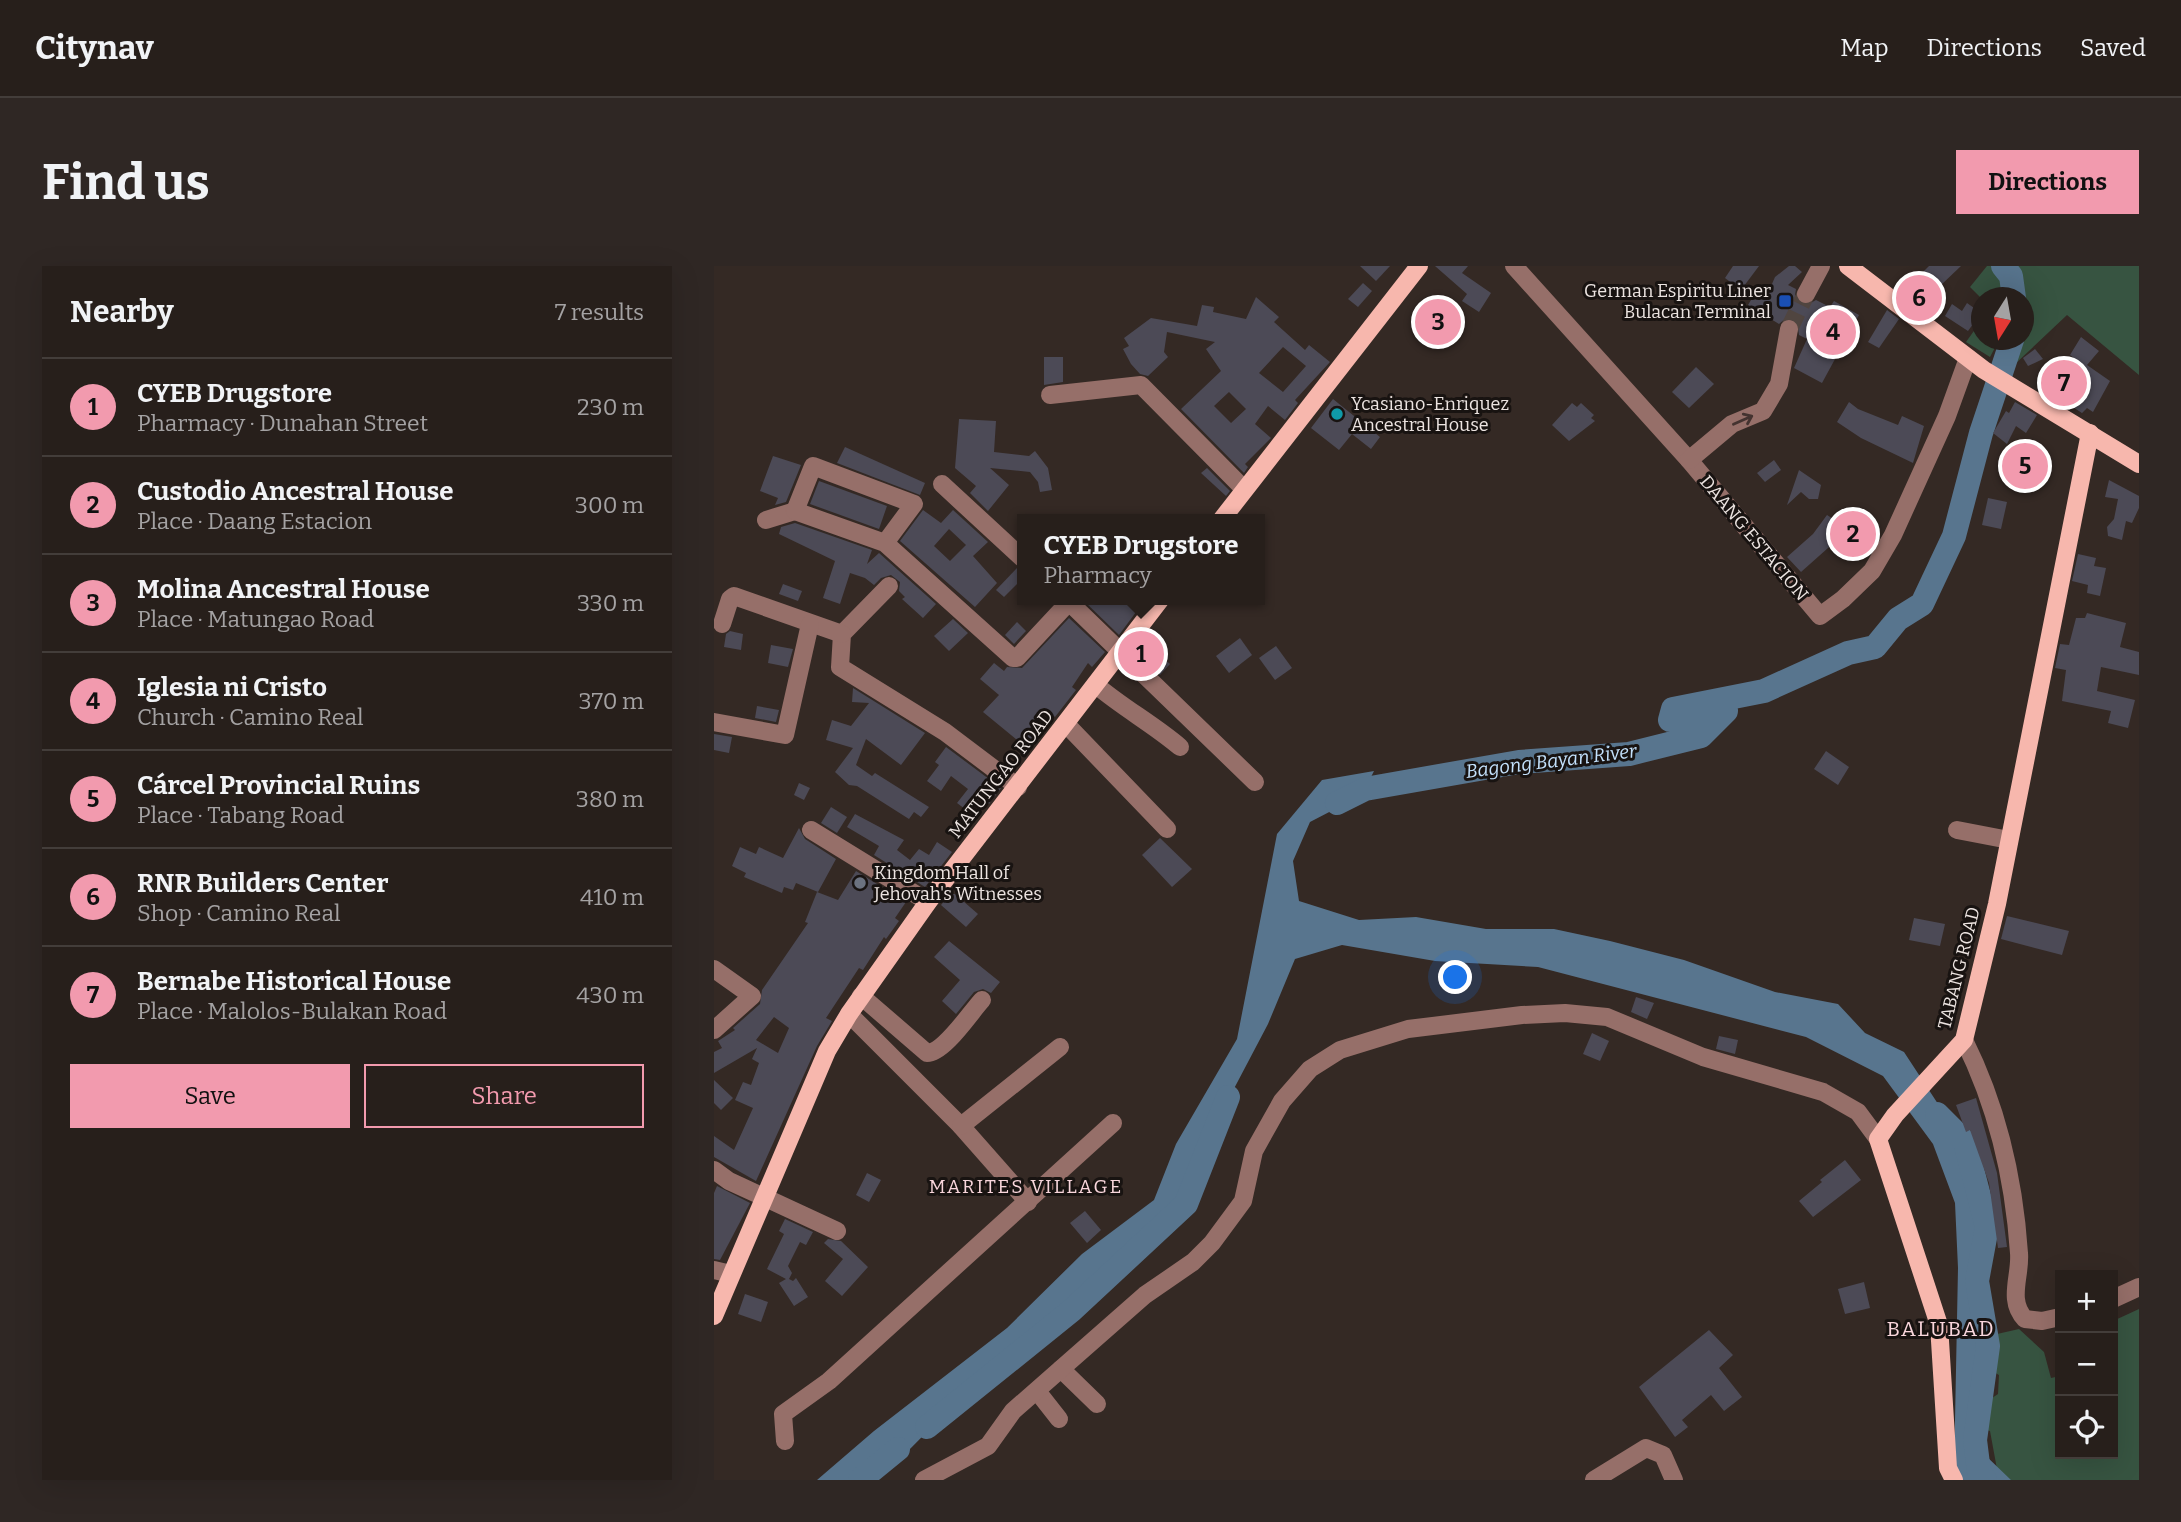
<!DOCTYPE html>
<meta charset="utf-8">
<style>
:root{--surface:#271f1b;--page:#2f2724;--text:#f1f3f6;--muted:#a4a2a3;--line:#433d3a;--accent:#f29aae}
body{margin:0;font-family:Bitter,serif;background:var(--page);color:var(--text)}
.controls{position:absolute;right:21px;bottom:21px;display:grid;overflow:hidden;border-radius:0px;box-shadow:0 7px 28px #0002}
.controls button{width:63px;height:63px;display:grid;place-items:center;padding:0;border:0;border-bottom:2px solid var(--line);background:var(--surface);color:var(--text);font:35px sans-serif}
.compass{position:absolute;left:1257px;top:21px;width:63px;height:63px;border-radius:50%;background:var(--surface);box-shadow:0 7px 28px #0002;rotate:191deg}
.you{position:absolute;left:742px;top:712px;width:24px;height:24px;margin:-18px;border:5px solid #fff;border-radius:50%;background:#1a73e8;box-shadow:0 0 0 10px #1a73e833}
.badge{display:grid;place-items:center;width:46px;height:46px;border-radius:50%;background:var(--accent);color:#111;font-size:23px;font-weight:700}
.pin{position:absolute;translate:-50% -50%;border:4px solid #fff;box-shadow:0 2px 7px #0006}
.popup{position:absolute;left:303px;top:248px;width:248px;height:91px;box-sizing:border-box;display:grid;place-content:center;border-radius:0px;background:var(--surface);filter:drop-shadow(0 2px 5px #0005);font-size:23px;white-space:nowrap;color:var(--muted)}
.popup b{font-size:26px;color:var(--text)}
.popup::after{content:'';position:absolute;left:50%;top:100%;margin-left:-14px;border:14px solid transparent;border-top-color:var(--surface)}
.list{margin:0;padding:0;list-style:none}
h2{display:flex;justify-content:space-between;align-items:center;height:91px;margin:0;padding:0 28px;font-size:30px}
h2 small{font-size:23px;font-weight:400;color:var(--muted)}
.list li{display:grid;grid-template-columns:46px 1fr auto;gap:21px;align-items:center;box-sizing:border-box;height:98px;padding:0 28px;border-top:2px solid var(--line)}
.list b{display:block;font-size:26px;white-space:nowrap}
.list p{margin:0;font-size:23px;white-space:nowrap;color:var(--muted)}
.list em{font-size:23px;font-style:normal;color:var(--muted)}
.actions{display:flex;gap:14px;padding:21px 28px}
.actions a{flex:1;padding:16px 0;border:2px solid var(--accent);border-radius:0px;text-align:center;font-size:24px;color:var(--accent)}
.actions .main{background:var(--accent);color:#111}
.icon{flex:none;width:38px;height:38px;fill:none;stroke:currentColor;stroke-width:2;stroke-linecap:round;stroke-linejoin:round}
.map{position:relative;flex:none;width:1425px;height:1214px;overflow:hidden;border-radius:0px}
header{display:flex;align-items:center;gap:42px;box-sizing:border-box;height:98px;padding:0 35px;background:var(--surface);border-bottom:2px solid var(--line)}
header strong{font-size:33px}
nav{display:flex;gap:38px;margin-inline-start:auto;font-size:24px}
.intro{display:flex;align-items:center;justify-content:space-between;box-sizing:border-box;height:168px;padding:0 42px}
h1{margin:0;font-size:49px}
.button{padding:18px 32px;border-radius:0px;background:var(--accent);color:#111;font-size:24px;font-weight:700}
main{display:flex;gap:42px;padding:0 42px}
aside{flex:1;background:var(--surface);border-radius:0px;box-shadow:0 7px 28px #0002}
.map>svg:first-child{display:block}
.green{fill:#375441}
.water{fill:#58758e}
.lines{fill:none;stroke-linecap:round;stroke-linejoin:round}
.river{stroke:#58758e;stroke-width:24}
.building{fill:#4c4a56;fill-rule:evenodd}
.minor-tunnel{stroke:#504540;stroke-width:18;stroke-dasharray:18 9;stroke-linecap:butt}
.minor{stroke:#966f69;stroke-width:18}
.major{stroke:#f7b7ad;stroke-width:18}
.oneway{stroke:#443330}
.transit-dot{fill:#1a4fb4;stroke:#181311;stroke-width:2.5}
.culture-dot{fill:#0f9aa8;stroke:#181311;stroke-width:2.5}
.worship-dot{fill:#6b7280;stroke:#181311;stroke-width:2.5}
.labels{text-anchor:middle;dominant-baseline:central;stroke-width:6;stroke-linejoin:round;paint-order:stroke}
.poi-label{font-size:18px;fill:#ece4e1;stroke:#181311;text-anchor:start}
.street-label{font-size:18px;fill:#ece4e1;stroke:#181311}
.water-label{font-size:19px;font-style:italic;fill:#c4e2fd;stroke:#181311}
.neighbourhood-label{font-size:19px;letter-spacing:2px;fill:#f9d6dc;stroke:#181311}
.quarter-label{font-size:21px;letter-spacing:2px;fill:#f9d6dc;stroke:#181311}
</style>
<header>
<strong>Citynav</strong>
<nav><a>Map</a><a>Directions</a><a>Saved</a></nav>
</header>
<div class="intro"><h1>Find us</h1><a class="button">Directions</a></div>
<main>
<aside>
<h2>Nearby<small>7 results</small></h2>
<ul class="list">
<li><span class="badge">1</span><div><b>CYEB Drugstore</b><p>Pharmacy · Dunahan Street</p></div><em>230 m</em></li>
<li><span class="badge">2</span><div><b>Custodio Ancestral House</b><p>Place · Daang Estacion</p></div><em>300 m</em></li>
<li><span class="badge">3</span><div><b>Molina Ancestral House</b><p>Place · Matungao Road</p></div><em>330 m</em></li>
<li><span class="badge">4</span><div><b>Iglesia ni Cristo</b><p>Church · Camino Real</p></div><em>370 m</em></li>
<li><span class="badge">5</span><div><b>Cárcel Provincial Ruins</b><p>Place · Tabang Road</p></div><em>380 m</em></li>
<li><span class="badge">6</span><div><b>RNR Builders Center</b><p>Shop · Camino Real</p></div><em>410 m</em></li>
<li><span class="badge">7</span><div><b>Bernabe Historical House</b><p>Place · Malolos-Bulakan Road</p></div><em>430 m</em></li>
</ul>
<div class="actions"><a class="main">Save</a><a>Share</a></div>
</aside>
<div class="map">
<svg width="1425" height="1214" viewBox="0 0 1425 1214">
<rect width="100%" height="100%" fill="#342924"/>
<g class="green">
<path d="M1273 0H1284L1293 13 1295 31 1267 32 1256 21Z"/>
<path d="M1301 0H1425V109L1353 49 1300 99 1304 74H1310V32L1305 31Z"/>
<path d="M1267 55 1268 74H1285L1276 91 1252 76Z"/>
<path d="M1425 1043V1214H1285L1276 1165 1268 1163V1156L1275 1154V1134L1284 1128 1285 1109 1276 1104 1283 1068 1305 1063 1330 1086 1337 1112 1346 1110V1188H1399V1055Z"/>
</g>
<path class="water" d="M660 505 648 529 596 556 579 595 585 635 645 654 702 651 772 663H840L896 675 970 694 1061 726 1124 738 1151 767 1190 786 1264 899 1274 993 1264 1104 1270 1188 1297 1214H1246L1240 1206 1244 1002 1241 937 1219 878 1169 810 1092 771 824 701 721 695 628 679 581 693 554 758 494 872 456 958 408 989 359 1047 281 1097 194 1185 138 1214H103L160 1165 293 1062 368 988 440 934 462 878 523 773 563 568 608 514Z"/>
<g class="lines">
<g class="river">
<path d="M1289 0 1297 10 1300 32"/>
<path d="M623 537 651 523 805 496 915 488 987 470 1012 445 956 454 959 443 1050 425 1134 387 1161 381 1184 353 1208 338 1240 270 1267 167 1298 74"/>
<path d="M1223 848 1251 876 1273 961 1263 1015 1274 1080 1261 1174 1265 1206 1271 1214"/>
<path d="M213 1161 357 1045 472 938 514 831"/>
<path d="M146 1214 184 1183"/>
</g>
</g>
<g class="building">
<path d="M646 0H676L662 15Z"/>
<path d="M721 0H754L748 7 777 27 765 46 748 35 753 28Z"/>
<path d="M1019 0H1045L1027 24 1011 12Z"/>
<path d="M1075 0H1081L1088 6 1074 19 1082 23 1081 29 1086 38 1093 39 1102 34 1116 41 1120 35 1145 49 1108 117 1080 102 1093 73 1085 69 1083 55 1072 52 1065 58 1034 39 1040 29 1051 34 1061 11Z"/>
<path d="M1215 0H1247L1206 39 1190 25Z"/>
<path d="M649 17 658 25 644 41 634 33Z"/>
<path d="M542 31 565 51 560 56 591 84 595 79 616 96 581 134 584 137 571 154 554 140 541 158 557 172 531 198 534 201 530 207 467 143 507 105 492 83 501 76 453 66 450 86 454 91 434 110 426 108 417 98 409 83 415 80 410 72 437 52 483 60 488 39 500 41 499 46 532 53ZM569 81 592 100 569 126 545 107ZM515 126 532 143 517 157 500 140Z"/>
<path d="M1253 37 1267 47 1254 65 1231 50 1238 38 1248 45Z"/>
<path d="M1173 44 1185 53 1165 82 1154 76Z"/>
<path d="M1367 71 1385 85 1373 99 1396 115 1379 146 1373 142 1368 147 1337 127 1340 122 1336 120 1345 106 1361 93 1356 89Z"/>
<path d="M1321 83 1329 93 1314 100 1309 92Z"/>
<path d="M330 91H349V116L330 119Z"/>
<path d="M982 101 1000 118 975 142 958 126Z"/>
<path d="M619 133 666 171 657 183 638 168 625 184 597 162Z"/>
<path d="M1135 136 1144 143 1184 159 1188 150 1210 160 1199 197 1147 172 1123 156Z"/>
<path d="M1301 136 1323 149 1312 167 1302 160 1293 178 1279 167 1292 145 1295 147Z"/>
<path d="M858 137 863 141 867 137 880 149 877 152 881 155 855 175 838 159Z"/>
<path d="M245 153 282 155 280 186 315 190 321 185 334 202 338 224 326 226 324 216 316 206 276 202 295 219 274 245 256 227 262 220 241 202Z"/>
<path d="M131 181 211 217 206 229 123 197Z"/>
<path d="M59 190 87 199 72 236 61 239 64 232 46 225Z"/>
<path d="M1060 194 1067 204 1051 216 1043 207Z"/>
<path d="M493 202 516 225 512 230 487 207Z"/>
<path d="M1085 204 1107 219 1104 233H1095L1087 226 1073 239Z"/>
<path d="M1395 214 1425 230V242L1418 257 1412 255 1408 274 1394 270 1393 261 1400 253 1404 233 1391 231Z"/>
<path d="M105 215 173 240 165 263 96 238Z"/>
<path d="M1274 232 1293 236 1287 263 1268 259Z"/>
<path d="M209 244 227 257 239 244 274 276 259 290 283 317 261 341 186 275ZM235 263 252 279 236 295 220 280Z"/>
<path d="M1142 248 1152 255 1146 265 1155 271 1144 288 1123 274 1087 306 1073 291 1099 268 1113 249 1130 260Z"/>
<path d="M81 257 158 284 153 298 165 287 222 338 209 352 188 333 191 331 185 325 186 316 177 309 167 312 160 319 151 312 136 307 126 338 109 332 121 295 65 268 67 261Z"/>
<path d="M1364 288 1382 292 1380 300 1392 302 1386 330 1373 327 1374 319 1358 315Z"/>
<path d="M303 302 308 303V313L290 331 282 324Z"/>
<path d="M69 318 88 325 84 335 65 328Z"/>
<path d="M369 334H424L428 338 405 369Z"/>
<path d="M1373 347 1412 357 1406 381 1425 386V409L1387 401 1383 425 1421 434 1414 462 1394 457 1397 445 1348 435 1352 404 1341 402 1346 378 1355 379 1362 352H1371Z"/>
<path d="M355 352 391 386 378 401 374 397 358 421 362 424 341 451 333 444 315 463 323 471 313 482 269 446 285 429 266 413 280 397 290 405 293 401 308 402Z"/>
<path d="M239 353 254 367 235 385 220 370Z"/>
<path d="M303 356 312 365 300 378 291 369Z"/>
<path d="M16 365 29 368 27 384 10 381 12 368Z"/>
<path d="M526 372 538 389 515 407 502 390Z"/>
<path d="M432 377 456 398 446 409 423 386Z"/>
<path d="M57 379 79 383 74 401 54 397Z"/>
<path d="M562 380 578 402 561 414 545 392Z"/>
<path d="M139 422 211 467 187 499 152 473 142 499 158 510 161 507 215 541 207 551 200 546 195 553 143 520 135 519 121 506 139 482 112 474 118 454 137 460 155 437 138 436Z"/>
<path d="M43 440 65 444 62 456 41 452Z"/>
<path d="M0 468 18 471 15 487 0 484Z"/>
<path d="M232 481 287 522 275 538 266 532 255 546 243 537 254 523 237 510 227 525 213 515 225 499 221 496Z"/>
<path d="M1112 485 1135 501 1124 519 1100 503Z"/>
<path d="M85 517 96 522 90 534 80 529Z"/>
<path d="M117 541 133 551 123 567 107 557Z"/>
<path d="M141 548 190 574 183 584 196 594 205 583 215 589 223 576 238 586 211 621 160 589 165 580 133 561Z"/>
<path d="M85 562 91 573 122 593 104 626 82 617 79 624 70 621 68 627 30 611 32 607 18 600 26 581 42 588 45 581 69 592Z"/>
<path d="M446 572 478 603 458 621 428 589Z"/>
<path d="M142 605 192 636 181 652 185 655 172 673 170 671 149 704 145 702 112 752 118 755 103 780 42 915 0 891V870L20 884 39 842 21 834 29 816 37 819 45 797 38 793 43 782 0 807V786L8 782 4 775 21 764 19 762 46 738 48 724 94 657 91 656 103 626 124 634ZM60 751 75 762 64 787 42 774Z"/>
<path d="M236 628H241L264 648 252 661 227 639Z"/>
<path d="M1293 650 1355 665 1348 689 1287 673Z"/>
<path d="M1200 652 1231 658 1226 680 1195 674Z"/>
<path d="M235 675 286 716 277 727 269 723 260 726 242 748 228 735 246 714 220 691Z"/>
<path d="M922 731 940 737 933 753 917 746Z"/>
<path d="M878 767 895 775 886 795 869 788Z"/>
<path d="M1005 770 1024 774 1021 788 1002 783Z"/>
<path d="M0 814 19 832 7 844 0 837Z"/>
<path d="M1262 832 1283 907 1293 981 1284 982 1275 917 1256 864 1252 866 1242 839Z"/>
<path d="M1131 894 1147 914 1099 951 1085 935 1108 916 1106 914Z"/>
<path d="M153 907 167 914 155 936 142 929Z"/>
<path d="M3 920 36 937 6 994 0 993V927Z"/>
<path d="M371 945 387 964 373 977 356 957Z"/>
<path d="M71 953 99 966 92 979 86 976 74 1000 78 1007 75 1013 79 1015 82 1012 94 1031 80 1040 65 1017 72 1013 53 1003 70 968 65 965Z"/>
<path d="M114 973 127 975 154 1001 128 1030 111 1015 129 993 110 977Z"/>
<path d="M1150 1016 1156 1042 1131 1048 1124 1023Z"/>
<path d="M31 1028 54 1036 47 1056 24 1048Z"/>
<path d="M995 1064 1019 1089 1005 1102 1028 1131 1010 1145 997 1129 968 1154 974 1161 961 1171 925 1121Z"/>
</g>
<g class="lines">
<path class="minor-tunnel" d="M1075 63 1092 28"/>
<g class="minor">
<path d="M800 0 975 194 1106 350 1129 333 1158 305 1179 269 1233 150 1254 92"/>
<path d="M1092 28 1107 0"/>
<path d="M336 129 427 119 530 223"/>
<path d="M975 194 1018 158 1049 145 1065 118 1075 63"/>
<path d="M228 218 308 292"/>
<path d="M52 254 81 245"/>
<path d="M171 277 200 238 99 200 81 245 171 277 299 392H303L355 336"/>
<path d="M175 320 128 368 126 401 231 466 304 521"/>
<path d="M353 334 541 516"/>
<path d="M8 358 16 333 20 330 128 368"/>
<path d="M382 419C409 442 439 458 466 481"/>
<path d="M0 456 71 469 96 358"/>
<path d="M352 458 453 563"/>
<path d="M97 564 214 636"/>
<path d="M1243 564 1295 574"/>
<path d="M0 703 38 730 0 764"/>
<path d="M147 730 213 787C230 787 256 747 268 734"/>
<path d="M135 748 247 860 314 936"/>
<path d="M1250 774C1283 840 1300 913 1305 987 1307 1010 1293 1034 1311 1053L1328 1055 1346 1051"/>
<path d="M247 860 346 781"/>
<path d="M0 904 15 915 123 965"/>
<path d="M0 1004 17 1008"/>
<path d="M1399 1033 1425 1021"/>
<path d="M347 1103 383 1138"/>
<path d="M323 1125 345 1153"/>
<path d="M71 1175 69 1148 115 1115 399 857"/>
<path d="M210 1214 274 1180 299 1145 431 1029 479 996 498 977 529 935 540 885 568 835 596 803 626 784 694 763 808 749 851 747 893 751 989 791 1109 826 1144 846 1164 873"/>
<path d="M880 1214 932 1182 949 1189 960 1214"/>
</g>
<g class="major">
<path d="M1134 0 1270 104 1425 198"/>
<path d="M508 253 705 0"/>
<path d="M0 1050 113 785 135 748 214 636 446 334"/>
<path d="M1240 1214 1234 1202 1225 1059 1164 873 1181 849 1250 774 1283 638 1376 167"/>
</g>
</g>
<defs><path id="oneway-shaft" d="M-6 0H5M1.5-3L5.5 0L1.5 3" fill="none" stroke-width="1.6" stroke-linecap="round" stroke-linejoin="round" transform="scale(1.75)"/></defs>
<use class="oneway" href="#oneway-shaft" transform="translate(1029 154) rotate(-24)"/>
<rect class="transit-dot" x="1064" y="28" width="14" height="14" rx="3.5"/>
<circle class="culture-dot" cx="623" cy="148" r="7"/>
<circle class="worship-dot" cx="146" cy="617" r="7"/>
<g class="labels">
<g class="poi-label">
<text x="1057" y="25" text-anchor="end">German Espiritu Liner<tspan x="1057" dy="21">Bulacan Terminal</tspan></text>
<text x="637" y="138">Ycasiano-Enriquez<tspan x="637" dy="21">Ancestral House</tspan></text>
<text x="160" y="607">Kingdom Hall of<tspan x="160" dy="21">Jehovah's Witnesses</tspan></text>
</g>
<g class="street-label">
<text transform="translate(1040 272) rotate(50)">DAANG ESTACION</text>
<text transform="translate(287 508) rotate(-52)">MATUNGAO ROAD</text>
<text transform="translate(1245 702) rotate(-76)">TABANG ROAD</text>
</g>
<g class="water-label">
<text transform="translate(837 495) rotate(-7)">Bagong Bayan River</text>
</g>
<g class="neighbourhood-label">
<text x="312" y="920">MARITES VILLAGE</text>
</g>
<g class="quarter-label">
<text x="1227" y="1063">BALUBAD</text>
</g>
</g>
</svg>
<div class="controls">
<button>+</button>
<button>−</button>
<button><svg class="icon" aria-label="locate" viewBox="0 0 24 24"><circle cx="12" cy="12" r="6"/><path d="M12 2v4M12 18v4M2 12h4M18 12h4"/></svg></button>
</div>
<svg class="compass" viewBox="-18 -18 36 36"><path d="M0-13l5 13h-10z" fill="#e53935"/><path d="M0 13l5-13h-10z" fill="#a4a2a3"/></svg>
<div class="you"></div>
<div class="pin badge" style="left:427px;top:388px">1</div>
<div class="popup"><b>CYEB Drugstore</b>Pharmacy</div>
<div class="pin badge" style="left:1139px;top:268px">2</div>
<div class="pin badge" style="left:724px;top:56px">3</div>
<div class="pin badge" style="left:1119px;top:66px">4</div>
<div class="pin badge" style="left:1311px;top:200px">5</div>
<div class="pin badge" style="left:1205px;top:32px">6</div>
<div class="pin badge" style="left:1350px;top:117px">7</div>
</div>
</main>
